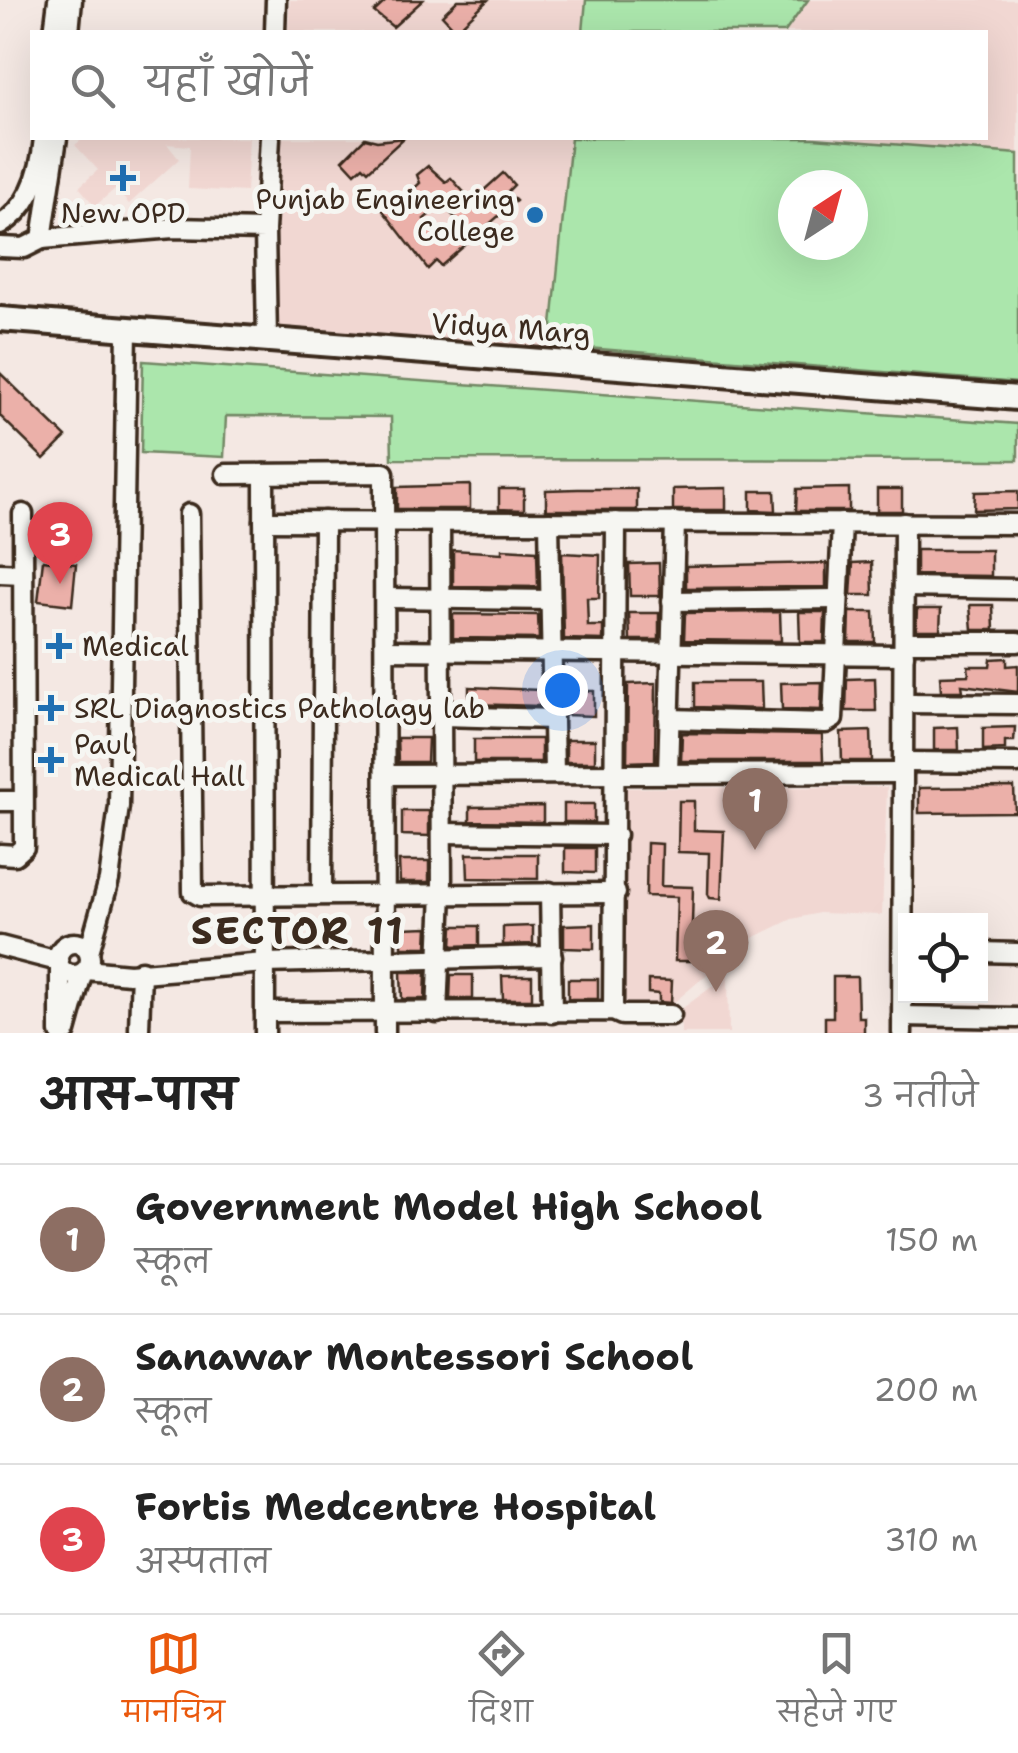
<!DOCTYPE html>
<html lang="hi">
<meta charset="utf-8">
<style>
:root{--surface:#fff;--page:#f6f6f6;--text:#222;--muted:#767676;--line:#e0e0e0;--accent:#ea580c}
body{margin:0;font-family:"Shantell Sans","Playpen Sans Deva",sans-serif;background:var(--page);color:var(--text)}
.controls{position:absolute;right:30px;bottom:30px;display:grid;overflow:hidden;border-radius:0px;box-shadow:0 10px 40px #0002}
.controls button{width:90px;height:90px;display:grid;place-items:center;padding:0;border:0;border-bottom:2px solid var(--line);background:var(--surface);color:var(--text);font:50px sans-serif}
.compass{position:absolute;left:778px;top:170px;width:90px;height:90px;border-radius:50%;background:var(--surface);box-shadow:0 10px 40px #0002;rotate:36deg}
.you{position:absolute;left:562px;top:690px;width:35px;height:35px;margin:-25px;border:8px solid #fff;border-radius:50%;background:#1a73e8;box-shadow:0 0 0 15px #1a73e833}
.badge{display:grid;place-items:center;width:65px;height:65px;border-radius:50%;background:var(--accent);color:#fff;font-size:32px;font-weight:700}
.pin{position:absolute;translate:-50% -82px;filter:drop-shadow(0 2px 5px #0008)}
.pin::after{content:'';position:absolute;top:52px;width:35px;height:30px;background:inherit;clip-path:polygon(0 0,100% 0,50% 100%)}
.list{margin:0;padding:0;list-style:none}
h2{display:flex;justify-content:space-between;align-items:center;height:130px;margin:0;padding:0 40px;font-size:42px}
h2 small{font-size:32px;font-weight:400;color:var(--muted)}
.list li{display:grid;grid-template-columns:65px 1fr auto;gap:30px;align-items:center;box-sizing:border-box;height:150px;padding:0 40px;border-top:2px solid var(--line)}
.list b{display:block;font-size:38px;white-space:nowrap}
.list p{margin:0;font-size:32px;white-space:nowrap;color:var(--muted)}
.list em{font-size:32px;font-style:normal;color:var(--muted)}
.icon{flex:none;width:55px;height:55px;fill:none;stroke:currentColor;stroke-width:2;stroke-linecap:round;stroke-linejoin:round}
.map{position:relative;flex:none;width:1018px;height:1033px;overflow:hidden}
.search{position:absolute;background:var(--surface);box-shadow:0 10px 40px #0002;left:30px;right:30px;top:30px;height:110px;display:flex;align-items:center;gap:25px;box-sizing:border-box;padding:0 35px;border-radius:0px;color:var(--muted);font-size:38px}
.sheet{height:580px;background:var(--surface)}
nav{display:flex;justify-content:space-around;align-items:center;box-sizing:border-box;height:140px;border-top:2px solid var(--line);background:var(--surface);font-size:28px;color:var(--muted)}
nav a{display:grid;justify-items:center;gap:5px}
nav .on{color:var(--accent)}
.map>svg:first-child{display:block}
.built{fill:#f1d7d2;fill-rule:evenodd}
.green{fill:#abe6ac;stroke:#738865;stroke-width:2.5;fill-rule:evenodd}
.building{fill:#ebb0a9;stroke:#3b2a1e;stroke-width:2.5;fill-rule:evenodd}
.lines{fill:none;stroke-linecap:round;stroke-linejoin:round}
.minor-casing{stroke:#3b2a1e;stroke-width:25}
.major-casing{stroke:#3b2a1e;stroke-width:30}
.minor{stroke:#f6f6f2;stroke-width:18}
.major{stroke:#f6f6f2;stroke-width:22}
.poi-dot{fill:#1f6fb2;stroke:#f6f6f2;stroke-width:4}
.labels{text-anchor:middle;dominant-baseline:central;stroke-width:10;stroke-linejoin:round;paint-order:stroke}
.poi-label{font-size:28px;fill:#3b2a1e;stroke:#f6f6f2;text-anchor:start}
.street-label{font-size:28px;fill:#3b2a1e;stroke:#f6f6f2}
.district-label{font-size:38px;font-weight:bold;letter-spacing:2.5px;fill:#3b2a1e;stroke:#f6f6f2}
</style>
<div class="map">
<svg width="1018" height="1033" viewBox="0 0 1018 1033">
<rect width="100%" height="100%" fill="#f4e8e3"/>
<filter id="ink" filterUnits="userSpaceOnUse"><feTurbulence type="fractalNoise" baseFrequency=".01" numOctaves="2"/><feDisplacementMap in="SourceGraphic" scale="20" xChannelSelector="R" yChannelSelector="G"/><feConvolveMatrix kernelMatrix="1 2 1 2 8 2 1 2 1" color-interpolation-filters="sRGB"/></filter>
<g filter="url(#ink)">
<g class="built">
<path d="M290 0H1018V396L269 330 281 138H986V32H288ZM793 185H853V245H793Z"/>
<path d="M84 138H249L246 192 188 189 190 146 167 144 179 159 129 204 115 189 95 206 79 187 98 170 75 145Z"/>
<path d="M887 787 882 915 819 913 792 919 745 942 671 1005 622 1008 626 788Z"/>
<path d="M728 975 729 1033H681L680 1010Z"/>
</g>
<g class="green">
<path d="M586 0H808L785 32H583Z"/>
<path d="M571 138H814L1018 154V383L550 345ZM853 185V245H793V185Z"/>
<path d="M143 361 1018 424V460L392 459 391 417 226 416 224 457 141 453Z"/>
</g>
<g class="building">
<path d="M387 0H423L393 27 374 12Z"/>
<path d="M458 0H488L456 30 442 15Z"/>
<path d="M365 138 377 141 404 138 368 171 363 166 355 173 343 160Z"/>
<path d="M428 166 446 182 451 178 472 201 503 173 514 185 507 192 516 201 441 266 436 261 428 269 381 208 398 192 404 198 420 183 417 175ZM442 204 462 225 450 237 442 229 438 234 424 219Z"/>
<path d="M0 373 66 437 44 459 0 416Z"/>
<path d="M470 485V509H397V487Z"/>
<path d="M726 488V510H673V489Z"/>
<path d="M849 488V511H796L797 489Z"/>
<path d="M499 489H524V510L499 509Z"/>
<path d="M578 489H637V510H546V490Z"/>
<rect x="877" y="489" width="25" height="22"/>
<path d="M751 491H775L776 511 751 510Z"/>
<path d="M1018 491V509L974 510 975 492Z"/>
<path d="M502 549 537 551 538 587 453 586V550L502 553Z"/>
<path d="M916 550H991V576L916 575Z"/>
<path d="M562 553 600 555 599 598H587L588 626H603V640L564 639Z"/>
<path d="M43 560 76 564 72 605 38 601Z"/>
<path d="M872 562 873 595H851L853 563Z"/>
<path d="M659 563 660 596H630L629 564Z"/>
<path d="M826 563V587L686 588V566Z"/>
<path d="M970 605H993L994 630H972Z"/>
<path d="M917 609H941L940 630H916Z"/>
<path d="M780 612 781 641 684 640 685 613Z"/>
<path d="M799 612H825L824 642H800Z"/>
<path d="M850 612H874L875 642H849Z"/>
<path d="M629 613H659V640H630Z"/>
<path d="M453 614 538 615 539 639 453 638Z"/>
<path d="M1007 658V666L1018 665V692L962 685 963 691H941L940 676 969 675 968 666H990L991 659Z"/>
<path d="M875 678 876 711H846L847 679Z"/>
<path d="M695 682H761L762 709 695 707Z"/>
<path d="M822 682 821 710 782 709 781 683Z"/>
<path d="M656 683 655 761 627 762 628 684Z"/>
<path d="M469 687 540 690V706L469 704Z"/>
<path d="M565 691H594V716L565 715Z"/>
<path d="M958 727 959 750H934V728Z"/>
<path d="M1015 727 1014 741H1005V749L983 750V728Z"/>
<path d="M871 731 872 761H842L841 732Z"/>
<path d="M682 733 822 735 823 761H681Z"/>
<path d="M397 738H428L427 762H398Z"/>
<rect x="474" y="739" width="67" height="23"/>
<rect x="566" y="740" width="29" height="22"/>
<path d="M1014 787 1015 812 919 813V788Z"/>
<path d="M679 801H694V830L724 831 721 899 710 898 708 894 709 853 678 852Z"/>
<rect x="564" y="804" width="30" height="18"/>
<path d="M543 806V822L470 821V807Z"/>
<path d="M402 811H429V836L402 835Z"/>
<path d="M647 843 662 844 661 886 693 887 691 961H675L677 897 646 896Z"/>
<path d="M565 848H595V873L565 872Z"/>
<path d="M467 854H538V879L468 878Z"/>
<path d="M399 861H429V882H400Z"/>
<path d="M594 924V949L564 948V925Z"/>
<path d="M453 926H479V945L452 946Z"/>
<path d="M533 926V944L503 945V927Z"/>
<path d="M428 927 427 947H402V928Z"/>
<path d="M401 972H426L425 999H402Z"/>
<path d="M451 975H473V999H450Z"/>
<path d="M502 976H532V999H503Z"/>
<path d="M833 977H857L858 1017H864V1033H825V1017H833Z"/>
<rect x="568" y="979" width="30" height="20"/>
<path d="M648 980 672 981 671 1003 659 1002V994L648 993Z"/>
</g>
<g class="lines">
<g class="minor-casing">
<g id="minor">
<path d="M54 32 58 0"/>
<path d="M69 32 72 0"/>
<path d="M275 32 276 0"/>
<path d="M0 225C31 207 41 171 44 138"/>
<path d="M265 230 270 138"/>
<path d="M42 239 173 228 265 230 267 340"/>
<path d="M0 247 24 248 42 239 57 138"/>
<path d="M226 474 384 473 385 1033"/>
<path d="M264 474 265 1033"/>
<path d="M189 514 193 892 200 896 616 893"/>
<path d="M264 521 1018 524"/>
<path d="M549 522 554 773"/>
<path d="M0 573 23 574"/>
<path d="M904 587 1018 589"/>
<path d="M386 598 550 600"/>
<path d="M672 601 838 599"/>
<path d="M904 642H1018"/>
<path d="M385 650 904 655"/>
<path d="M904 703 1018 704"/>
<path d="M442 716 553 719"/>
<path d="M669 719 826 723 833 719 842 523"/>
<path d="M903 762 1018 763"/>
<path d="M668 773 675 522"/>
<path d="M385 775 903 773"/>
<path d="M0 801H23"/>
<path d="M442 833 616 835"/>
<path d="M0 854 15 855 24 847 23 514"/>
<path d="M550 892 552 1013"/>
<path d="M322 894 324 521"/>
<circle cx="74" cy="959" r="16"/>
<path d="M0 946 58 961"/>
<path d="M89 952 109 880 119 806 127 329"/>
<path d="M980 952 1018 953"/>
<path d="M60 968V1033"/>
<path d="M86 970 129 974 265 963 552 956"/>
<path d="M613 1011 616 522"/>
<path d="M265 1012 613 1011 622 1015H671"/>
<path d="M437 1013 442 892 440 522"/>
<path d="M902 1016 1018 1018"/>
<path d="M139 1029 141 971"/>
<path d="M66 1031 82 974"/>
<path d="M902 1033 904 523"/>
</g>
</g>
<g class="major-casing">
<path id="major" d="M0 319 1018 398"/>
</g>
<use href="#minor" class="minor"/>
<use href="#major" class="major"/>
</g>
</g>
<g class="poi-dot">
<path d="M118 163h10v10h10v10h-10v10h-10v-10h-10v-10h10z"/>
<circle cx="535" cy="215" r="10"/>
<path d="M54 631h10v10h10v10h-10v10h-10v-10h-10v-10h10z"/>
<path d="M46 693h10v10h10v10h-10v10h-10v-10h-10v-10h10z"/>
<path d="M46 745h10v10h10v10h-10v10h-10v-10h-10v-10h10z"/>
</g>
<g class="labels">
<g class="poi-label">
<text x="515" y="199" text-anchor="end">Punjab Engineering<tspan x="515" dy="32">College</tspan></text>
<text x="123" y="213" text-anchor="middle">New OPD</text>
<text x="82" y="646">Medical</text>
<text x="74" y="708">SRL Diagnostics Patholagy lab</text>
<text x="74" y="744">Paul<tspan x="74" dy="32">Medical Hall</tspan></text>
</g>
<g class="street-label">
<text transform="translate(511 328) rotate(4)">Vidya Marg</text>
</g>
<g class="district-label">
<text x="298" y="930">SECTOR 11</text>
</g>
</g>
</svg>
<div class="controls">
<button><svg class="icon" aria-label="locate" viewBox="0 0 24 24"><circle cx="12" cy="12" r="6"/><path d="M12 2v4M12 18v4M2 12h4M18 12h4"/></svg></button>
</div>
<svg class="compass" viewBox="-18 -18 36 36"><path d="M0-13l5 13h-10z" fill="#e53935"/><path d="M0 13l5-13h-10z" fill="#767676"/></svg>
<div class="you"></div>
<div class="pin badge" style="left:755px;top:850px;background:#8d6e63">1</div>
<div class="pin badge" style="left:716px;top:992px;background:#8d6e63">2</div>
<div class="pin badge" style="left:60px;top:584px;background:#e0444e">3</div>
<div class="search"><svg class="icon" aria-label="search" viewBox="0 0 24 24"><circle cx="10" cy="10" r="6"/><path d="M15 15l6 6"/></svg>यहाँ खोजें</div>
</div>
<section class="sheet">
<h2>आस-पास<small>3 नतीजे</small></h2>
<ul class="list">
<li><span class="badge" style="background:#8d6e63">1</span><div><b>Government Model High School</b><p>स्कूल</p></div><em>150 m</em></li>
<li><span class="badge" style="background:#8d6e63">2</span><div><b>Sanawar Montessori School</b><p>स्कूल</p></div><em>200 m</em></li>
<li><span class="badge" style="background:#e0444e">3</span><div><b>Fortis Medcentre Hospital</b><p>अस्पताल</p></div><em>310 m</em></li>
</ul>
</section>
<nav>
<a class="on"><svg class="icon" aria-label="map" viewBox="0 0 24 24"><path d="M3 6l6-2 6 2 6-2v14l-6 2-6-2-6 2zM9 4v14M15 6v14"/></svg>मानचित्र</a>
<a><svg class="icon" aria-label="directions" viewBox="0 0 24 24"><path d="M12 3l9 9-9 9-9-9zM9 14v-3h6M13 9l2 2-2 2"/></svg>दिशा</a>
<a><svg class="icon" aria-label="saved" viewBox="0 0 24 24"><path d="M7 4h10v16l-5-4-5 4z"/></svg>सहेजे गए</a>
</nav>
